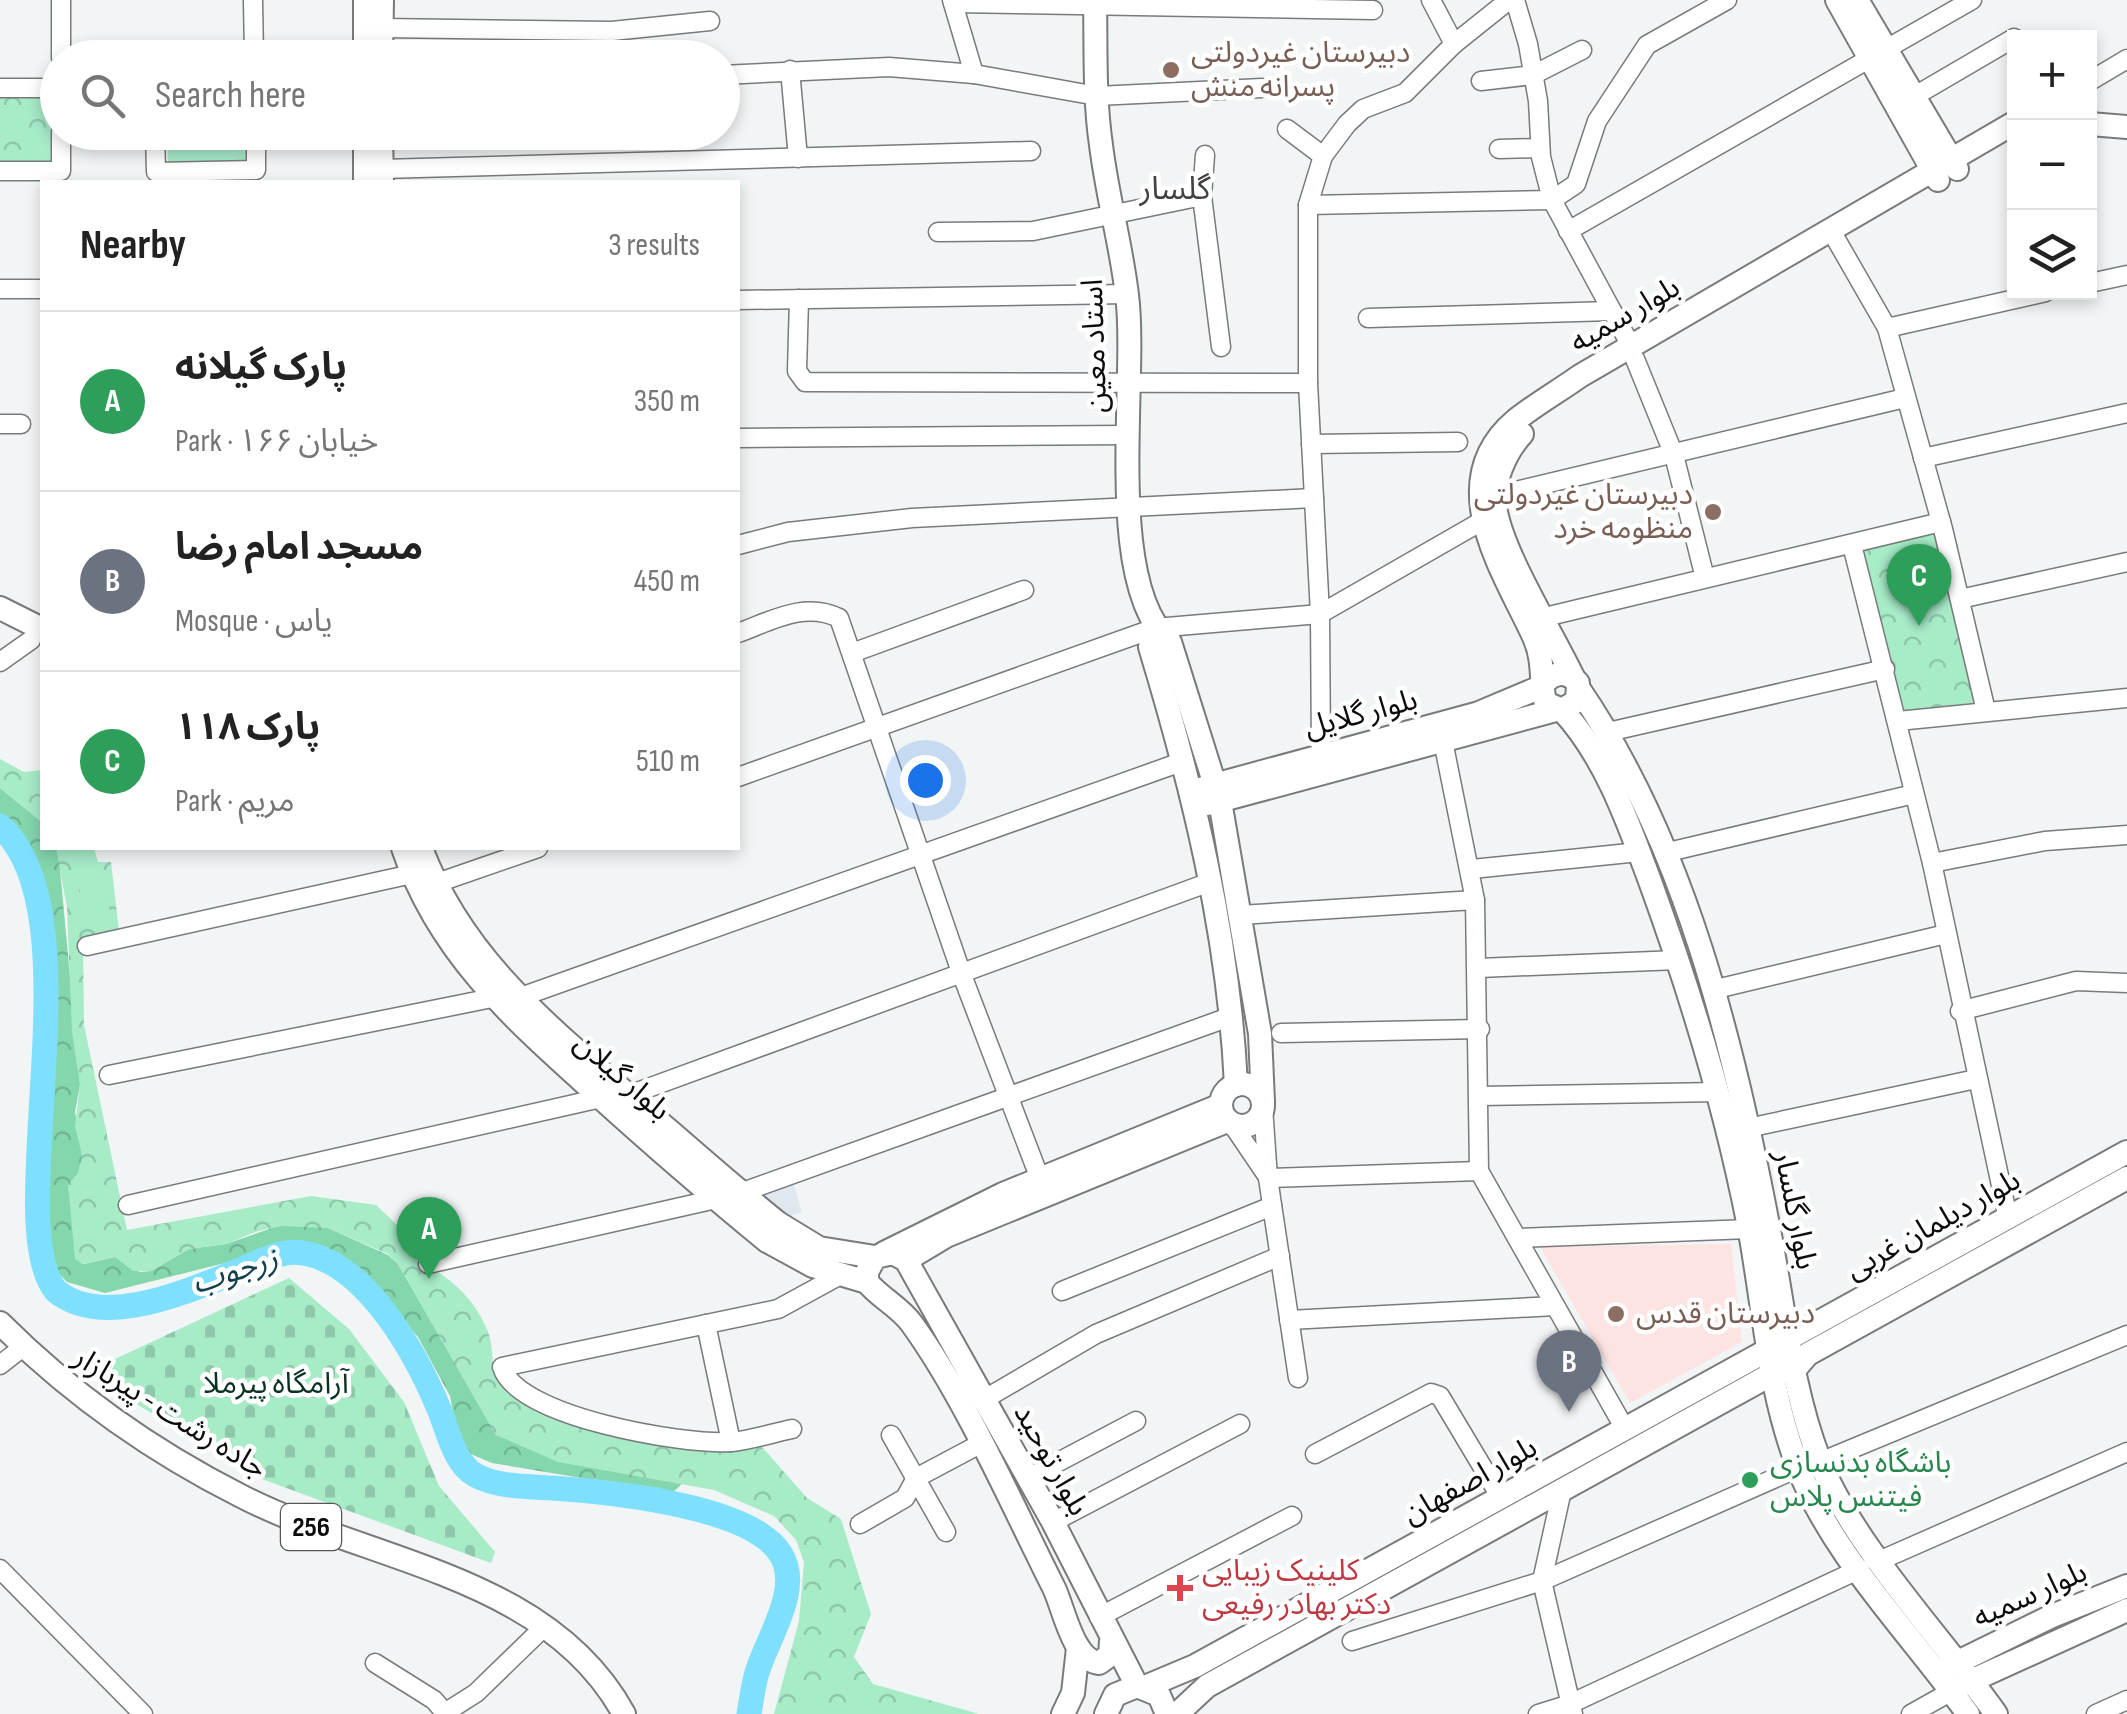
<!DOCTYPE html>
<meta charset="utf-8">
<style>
:root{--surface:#fff;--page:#f2f2f2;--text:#222;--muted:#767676;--line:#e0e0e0;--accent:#db2777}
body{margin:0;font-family:"Sofia Sans Condensed","Noto Sans Arabic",sans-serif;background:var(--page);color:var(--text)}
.controls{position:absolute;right:30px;top:30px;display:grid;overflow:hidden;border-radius:0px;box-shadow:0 5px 15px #0003}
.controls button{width:90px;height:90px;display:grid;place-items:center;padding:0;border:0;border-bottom:2px solid var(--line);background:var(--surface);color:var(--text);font:50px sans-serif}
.you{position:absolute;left:925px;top:780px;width:35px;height:35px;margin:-25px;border:8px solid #fff;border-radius:50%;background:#1a73e8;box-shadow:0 0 0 15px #1a73e833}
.badge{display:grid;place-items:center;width:65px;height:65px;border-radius:50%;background:var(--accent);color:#fff;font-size:32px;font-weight:700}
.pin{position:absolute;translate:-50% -82px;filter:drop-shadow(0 2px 5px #0008)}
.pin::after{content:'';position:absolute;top:52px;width:35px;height:30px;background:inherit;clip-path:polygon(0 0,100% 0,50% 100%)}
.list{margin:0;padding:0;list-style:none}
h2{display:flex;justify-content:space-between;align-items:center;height:130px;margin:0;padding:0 40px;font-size:42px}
h2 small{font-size:32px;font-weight:400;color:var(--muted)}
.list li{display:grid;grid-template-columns:65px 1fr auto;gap:30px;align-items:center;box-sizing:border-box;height:180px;padding:0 40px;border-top:2px solid var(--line)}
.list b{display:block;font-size:38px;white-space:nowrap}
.list p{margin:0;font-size:32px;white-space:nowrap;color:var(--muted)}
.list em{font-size:32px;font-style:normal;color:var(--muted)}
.icon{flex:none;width:55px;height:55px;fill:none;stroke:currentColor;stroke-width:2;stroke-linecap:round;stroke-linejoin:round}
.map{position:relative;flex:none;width:2127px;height:1714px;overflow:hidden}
.search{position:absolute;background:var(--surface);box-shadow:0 5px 15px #0003;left:40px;top:40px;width:700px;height:110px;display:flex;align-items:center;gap:25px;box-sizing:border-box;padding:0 35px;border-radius:55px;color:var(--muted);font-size:38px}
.panel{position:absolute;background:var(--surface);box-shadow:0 5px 15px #0003;left:40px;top:180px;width:700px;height:670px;border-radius:0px}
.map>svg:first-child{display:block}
.built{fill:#e0e8ef}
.education{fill:#fee3e3}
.forest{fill:url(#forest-crowns)}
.cemetery{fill:url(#cemetery-stones)}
.park{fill:url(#park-crowns)}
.pitch{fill:#a7ebc7}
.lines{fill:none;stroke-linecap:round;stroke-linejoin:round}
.river{stroke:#7fe0fe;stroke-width:25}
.minor-casing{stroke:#787a7b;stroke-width:21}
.major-casing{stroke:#787a7b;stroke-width:26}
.minor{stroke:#fff;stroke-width:18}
.major{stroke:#fff;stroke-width:22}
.education-dot{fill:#8d6e63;stroke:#fff;stroke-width:4}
.leisure-dot{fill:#2e9e5b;stroke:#fff;stroke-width:4}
.health-dot{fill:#e0444e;stroke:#fff;stroke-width:4}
.labels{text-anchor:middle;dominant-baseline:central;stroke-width:9;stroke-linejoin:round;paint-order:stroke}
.shield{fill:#fff;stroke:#545555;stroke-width:2.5}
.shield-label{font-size:28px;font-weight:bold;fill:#0b0c0c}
.education-label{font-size:30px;fill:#785e54;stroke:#fff;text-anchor:start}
.street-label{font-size:30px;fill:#0b0c0c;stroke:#fff}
.park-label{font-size:30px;fill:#0b3121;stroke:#fff}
.leisure-label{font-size:30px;fill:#27864d;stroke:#fff;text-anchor:start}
.health-label{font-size:30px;fill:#be3a42;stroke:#fff;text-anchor:start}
.neighbourhood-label{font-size:32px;fill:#3f4142;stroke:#fff}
.water-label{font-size:32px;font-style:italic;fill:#13404d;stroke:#fff}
</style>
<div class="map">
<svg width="2127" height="1714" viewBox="0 0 2127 1714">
<defs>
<pattern id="forest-crowns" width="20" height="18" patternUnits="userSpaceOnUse" patternTransform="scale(2.5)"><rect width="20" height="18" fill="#84d6ad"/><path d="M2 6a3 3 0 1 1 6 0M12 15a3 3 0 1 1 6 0" fill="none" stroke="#71b694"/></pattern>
<pattern id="cemetery-stones" width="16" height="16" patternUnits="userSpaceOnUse" patternTransform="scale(2.5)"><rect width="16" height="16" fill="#a7ebc7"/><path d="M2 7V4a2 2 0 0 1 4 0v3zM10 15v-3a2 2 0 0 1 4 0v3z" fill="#8ec8aa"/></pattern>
<pattern id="park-crowns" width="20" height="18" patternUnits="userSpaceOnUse" patternTransform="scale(2.5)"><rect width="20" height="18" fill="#a7ebc7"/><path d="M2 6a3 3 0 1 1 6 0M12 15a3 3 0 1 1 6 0" fill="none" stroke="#8ec8aa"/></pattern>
</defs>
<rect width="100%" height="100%" fill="#f2f5f6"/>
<path class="built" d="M793 1183 802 1212 780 1220 755 1195Z"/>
<path class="education" d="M1731 1244 1742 1342 1630 1403 1540 1247Z"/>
<path class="forest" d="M0 788 42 822V848H56L59 858 80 1085 75 1112 82 1155 75 1259 84 1264 115 1257 140 1272 151 1271 189 1249 226 1244 281 1225H306L328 1228 388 1255 398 1264 496 1435 682 1484 672 1493 492 1463 468 1453 456 1428 450 1396 418 1337 374 1285 340 1262 289 1247 105 1293 67 1282 44 1258 32 1203 33 1145 45 1082 47 969 43 901 30 855 0 818Z"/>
<path class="cemetery" d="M289 1278 349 1329 404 1402 439 1486 495 1552 491 1563 259 1478 85 1373Z"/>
<g class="park">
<rect x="0" y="97" width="52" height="66"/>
<path d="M167 133H251L252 164 168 166Z"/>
<path d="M1935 531 1975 703 1905 712 1858 550Z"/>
<path d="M0 759 24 772 42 770V822L0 788Z"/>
<path d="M56 848H94L98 862H111L119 931 83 939 84 1025 127 1230 311 1196 376 1205 414 1241 417 1262C445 1272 472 1296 485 1325 500 1355 481 1368 515 1395L722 1451 762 1447 807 1498 841 1519 871 1614 854 1657 873 1684 979 1714H774L799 1621 804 1562 796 1540 774 1516 714 1490 558 1462 496 1435 398 1264 388 1254 328 1228 281 1226 258 1231 226 1244 189 1249 151 1271H133L115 1257 83 1264 75 1259 68 1185 78 1173 82 1155 75 1126 80 1085 72 1032 67 908Z"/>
</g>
<path class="pitch" d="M105 872 111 925 84 928 78 875Z"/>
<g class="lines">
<path class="river" d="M0 826C98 913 0 1224 56 1291 104 1330 189 1290 238 1271 258 1263 281 1249 303 1253 367 1263 417 1356 439 1409 448 1430 454 1463 475 1475 500 1489 537 1486 565 1489 618 1493 750 1507 780 1553 804 1589 765 1641 756 1676 753 1688 751 1702 749 1714"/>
<g class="minor-casing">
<g id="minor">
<path d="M61 0V58"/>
<path d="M253 0 254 58"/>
<path d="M952 0 974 74"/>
<path d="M1431 0 1454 44"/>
<path d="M1515 0 1528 44 1538 101 1541 157 1552 200 1631 346"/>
<path d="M953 3 1373 10"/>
<path d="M382 28 612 31 710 21"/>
<path d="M790 70 798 158"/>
<path d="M722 75 889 67 974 74 1097 96 1262 88"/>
<path d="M1481 81 1533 75 1582 50"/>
<path d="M2090 81 2127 59"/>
<path d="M0 88H58"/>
<path d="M1913 97 2014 38"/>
<path d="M1287 129 1323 156"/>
<path d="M155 132 156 172 256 170V132"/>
<path d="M1499 149 1540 148"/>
<path d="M1205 155 1202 196 1221 347"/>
<path d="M382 169 1031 151"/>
<path d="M0 171H61V132"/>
<path d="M1308 205 1552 200 1576 184 1597 121 1647 45 1727 0"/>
<path d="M1568 231 1972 0"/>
<path d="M938 232 1033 231 1202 196"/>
<path d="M1837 241 1887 328 1943 529 1986 711"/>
<path d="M2090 283 2127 275"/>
<path d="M0 289H42"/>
<path d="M799 299 797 371 805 382 1308 383"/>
<path d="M738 300 1127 294"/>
<path d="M1368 318 1612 311"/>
<path d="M1887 328 2046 292"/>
<path d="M1635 359 1674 455 1705 578"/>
<path d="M0 424H21"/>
<path d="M738 438 1128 435"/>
<path d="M1311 444 1458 442"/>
<path d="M1923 458 2127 413"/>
<path d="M1495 496 1905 398"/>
<path d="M738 545 788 532 912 518 1314 498"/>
<path d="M1852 545 1932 863 2008 1218"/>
<path d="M1960 599 2127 562"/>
<path d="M1545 617 1941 522"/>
<path d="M738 633C771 621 805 601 839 618L962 975 1040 1179"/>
<path d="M852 653 1024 590"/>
<path d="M0 662 31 640"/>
<path d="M1898 721 2127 698"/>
<path d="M1608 732 1885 669"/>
<path d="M1443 741 1475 900 1479 1171 1625 1429"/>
<path d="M1321 755 1320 614 1308 383V205L1323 156 1347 124 1363 109 1405 93 1454 44 1509 0"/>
<path d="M738 777 1155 628 1320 614 1482 521"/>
<path d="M1664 853 1914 794"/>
<path d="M1932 863 2045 841 2127 835"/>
<path d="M1472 869 1639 852"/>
<path d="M434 884 538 848"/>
<path d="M1240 915 1475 900"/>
<path d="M87 946 412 874"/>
<path d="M1479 968 1678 960"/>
<path d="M1712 990 1946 934"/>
<path d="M518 998 1184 761"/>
<path d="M1960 1011 2076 981 2127 983"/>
<path d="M1281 1033 1480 1029"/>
<path d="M109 1075 492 998"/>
<path d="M629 1095 1210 882"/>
<path d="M1479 1096 1719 1092"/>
<path d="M1263 1107 1268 1178 1298 1378"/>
<path d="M1232 1124 1268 1177"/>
<path d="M1748 1128 1976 1079"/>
<path d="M1268 1178 1479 1171"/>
<path d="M740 1193 1232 1016"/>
<path d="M128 1205 601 1098"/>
<path d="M1517 1238 1749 1229"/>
<path d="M428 1264 716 1199"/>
<path d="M1062 1291 1272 1206"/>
<path d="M1289 1320 1555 1306"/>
<path d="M706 1324 731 1442"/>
<path d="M0 1365 23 1347"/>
<path d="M983 1400 1096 1334 1280 1256"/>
<path d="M792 1429C773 1433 751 1440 731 1442 683 1445 517 1417 502 1367L778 1309 842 1274"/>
<path d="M891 1435 946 1532"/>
<path d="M1315 1454 1431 1393 1440 1396 1501 1498"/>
<path d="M1820 1462 2127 1335"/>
<path d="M1028 1478 1136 1421"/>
<path d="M1562 1490 1542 1581 1573 1714"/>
<path d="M1053 1522 1240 1424"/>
<path d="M860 1524 905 1498 916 1478 980 1444"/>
<path d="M1881 1560 2127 1452"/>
<path d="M0 1569 143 1714"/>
<path d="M1099 1617 1292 1516"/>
<path d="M1352 1641 1542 1581 1798 1468"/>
<path d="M375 1663 434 1700 446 1714"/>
<path d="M446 1712 476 1693 544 1627"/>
<path d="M1538 1714 1570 1704 1860 1569"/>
<path d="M1911 1714 1952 1691"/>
<path d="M2096 1714 2127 1700"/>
</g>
</g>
<g class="major-casing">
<g id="major">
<path d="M1095 0C1096 48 1094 97 1101 145 1107 195 1121 244 1127 295 1138 381 1103 583 1170 642L1220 801 1260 1034 1263 1102"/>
<path d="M1837 0 1938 180"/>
<path d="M1857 0 1957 169"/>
<path d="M365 58V0"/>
<path d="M381 58 382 0"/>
<path d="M2090 124 2127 127"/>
<path d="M365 132V182"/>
<path d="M381 132 382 182"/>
<path d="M1522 434C1506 451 1492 482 1495 506 1501 552 1553 634 1574 679"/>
<path d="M0 608 42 629"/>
<path d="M1155 628 1150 647C1193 789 1229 936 1236 1085"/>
<path d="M1546 681C1556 671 1569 672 1578 683L1577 701 1562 710 1546 703C1539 687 1546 664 1534 637 1503 570 1442 482 1516 420 1536 404 1559 391 1580 376L2014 123"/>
<path d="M1579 689C1686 846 1734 1046 1769 1230 1784 1306 1791 1386 1819 1459 1851 1543 1943 1639 1996 1714"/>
<path d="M1562 710C1606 757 1629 825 1651 884 1692 997 1726 1109 1749 1227 1764 1307 1768 1388 1797 1464 1830 1554 1913 1636 1968 1714"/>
<path d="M1203 788 1479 713 1543 686"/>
<path d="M1208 804 1556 710"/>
<path d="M403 848C439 955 517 1022 599 1096 654 1146 710 1194 767 1241L813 1266 867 1282"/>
<path d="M421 848C461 955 543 1022 628 1095 678 1138 727 1182 778 1223L819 1248 875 1257"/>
<circle cx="1242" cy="1105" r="21"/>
<path d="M884 1253 1003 1194 1221 1105"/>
<path d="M906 1260 946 1236 1227 1121"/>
<path d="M0 1323C70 1393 152 1451 241 1496 369 1562 548 1575 624 1714"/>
<path d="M1111 1641 1110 1655 1099 1663C1073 1660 1064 1609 1054 1588 1012 1505 966 1399 912 1324 900 1307 880 1298 867 1282V1272L875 1257 893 1253 906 1260 1053 1522 1137 1686"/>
<path d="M1946 1668 2052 1616 2127 1586"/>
<path d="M1962 1685 2127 1610"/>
<path d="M1145 1687 1195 1666 2127 1152"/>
<path d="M1063 1714 1073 1693 1078 1648"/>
<path d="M1106 1714 1115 1695 1137 1686 1159 1695 1167 1714"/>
<path d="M1177 1714 1207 1686 1772 1374 1795 1369 1808 1354 2127 1178"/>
</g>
</g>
<use href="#minor" class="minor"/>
<use href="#major" class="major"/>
</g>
<g class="education-dot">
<circle cx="1171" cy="70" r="10"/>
<circle cx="1713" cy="512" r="10"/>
<circle cx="1616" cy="1314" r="10"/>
</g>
<circle class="leisure-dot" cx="1750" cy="1480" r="10"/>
<path class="health-dot" d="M1175 1573h10v10h10v10h-10v10h-10v-10h-10v-10h10z"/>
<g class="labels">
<rect class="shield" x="281" y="1504" width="60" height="46" rx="8"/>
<g class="shield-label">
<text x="311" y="1527">256</text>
</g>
<g class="education-label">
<text x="1191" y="53">دبیرستان غیردولتی<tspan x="1191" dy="34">پسرانه منش</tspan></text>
<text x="1693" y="495" text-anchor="end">دبیرستان غیردولتی<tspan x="1693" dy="34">منظومه خرد</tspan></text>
<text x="1636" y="1314">دبیرستان قدس</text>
</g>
<g class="street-label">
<text transform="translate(1625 315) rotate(-30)">بلوار سمیه</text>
<text transform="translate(1095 346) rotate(-92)">استاد معین</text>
<text transform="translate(1361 714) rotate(-15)">بلوار گلایل</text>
<text transform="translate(622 1077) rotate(41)">بلوار گیلان</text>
<text transform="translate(1795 1210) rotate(79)">بلوار گلسار</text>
<text transform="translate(1933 1225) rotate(-29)">بلوار دیلمان غربی</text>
<text transform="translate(170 1413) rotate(32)">جاده رشت - پیربازار</text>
<text transform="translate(1051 1460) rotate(61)">بلوار توحید</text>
<text transform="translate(1470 1481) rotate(-29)">بلوار اصفهان</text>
<text transform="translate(2030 1595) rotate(-24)">بلوار سمیه</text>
</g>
<g class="park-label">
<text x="276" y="1384">آرامگاه پیرملا</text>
</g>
<g class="leisure-label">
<text x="1770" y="1463">باشگاه بدنسازی<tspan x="1770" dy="34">فیتنس پلاس</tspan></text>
</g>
<g class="health-label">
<text x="1202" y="1571">کلینیک زیبایی<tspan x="1202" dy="34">دکتر بهادر رفیعی</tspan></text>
</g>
<g class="neighbourhood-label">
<text x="1175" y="189">گلسار</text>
</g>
<g class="water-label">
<text transform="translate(235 1271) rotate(-18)">زرجوب</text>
</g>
</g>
</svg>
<div class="controls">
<button>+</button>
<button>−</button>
<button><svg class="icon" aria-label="layers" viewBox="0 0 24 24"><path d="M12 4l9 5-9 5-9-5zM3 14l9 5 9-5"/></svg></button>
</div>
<div class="you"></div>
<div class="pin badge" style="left:429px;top:1279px;background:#2e9e5b">A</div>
<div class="pin badge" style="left:1569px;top:1412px;background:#6b7280">B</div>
<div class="pin badge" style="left:1919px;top:626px;background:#2e9e5b">C</div>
<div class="search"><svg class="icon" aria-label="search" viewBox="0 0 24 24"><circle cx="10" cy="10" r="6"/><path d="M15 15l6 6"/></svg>Search here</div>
<section class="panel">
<h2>Nearby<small>3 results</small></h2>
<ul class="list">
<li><span class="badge" style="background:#2e9e5b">A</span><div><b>پارک گیلانه</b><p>Park · خیابان ۱۶۶</p></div><em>350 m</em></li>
<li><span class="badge" style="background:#6b7280">B</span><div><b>مسجد امام رضا</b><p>Mosque · یاس</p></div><em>450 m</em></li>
<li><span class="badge" style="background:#2e9e5b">C</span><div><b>پارک ۱۱۸</b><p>Park · مریم</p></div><em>510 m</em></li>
</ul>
</section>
</div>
